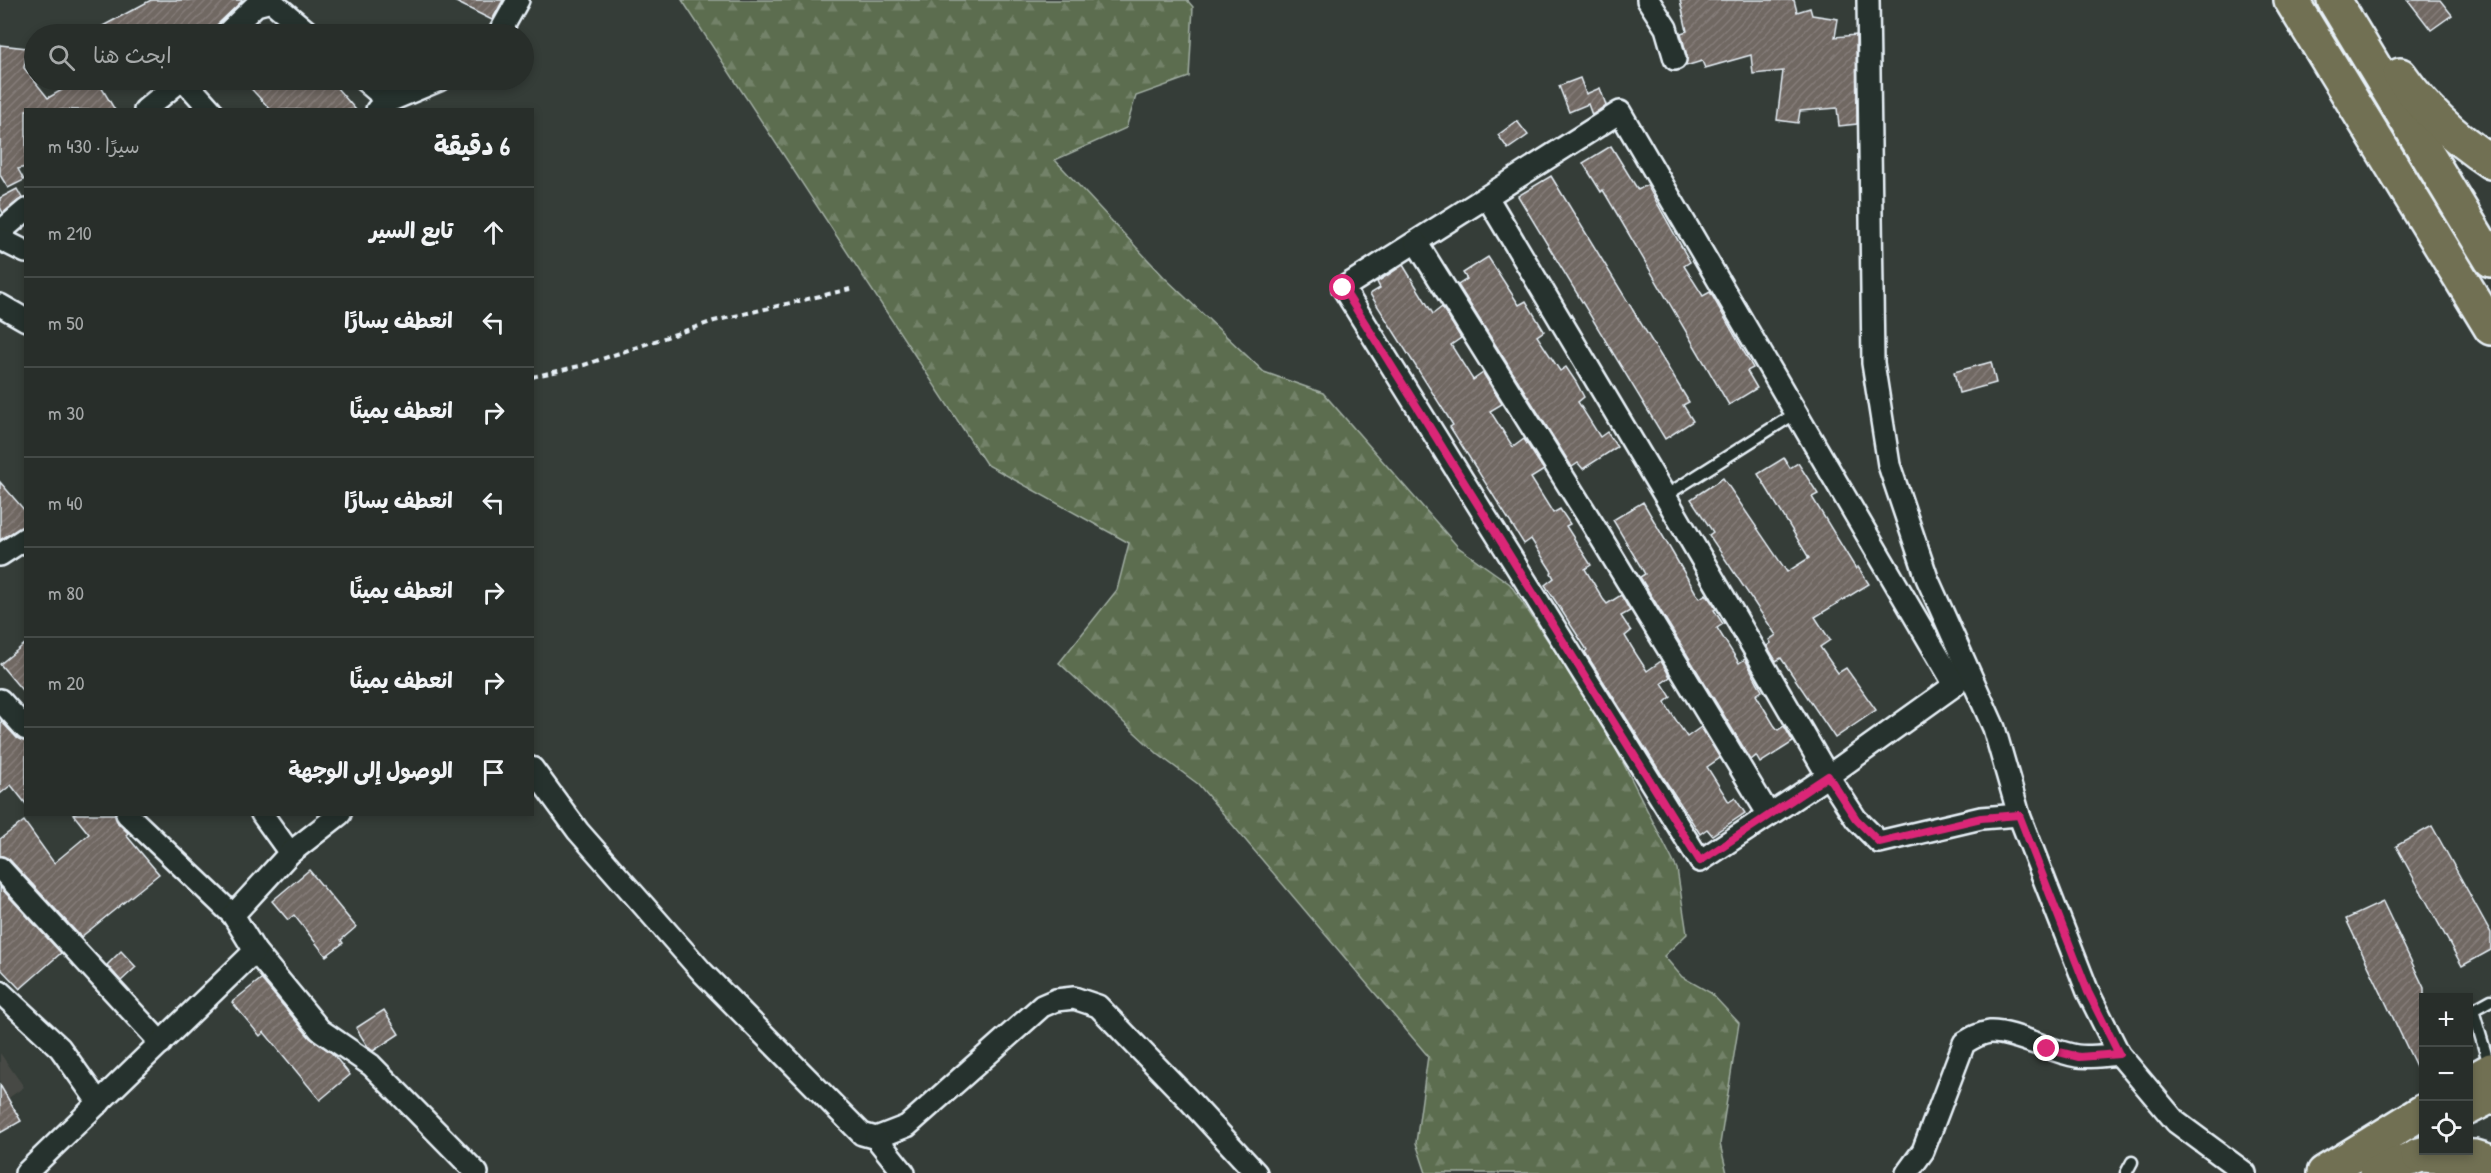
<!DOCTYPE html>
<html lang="ar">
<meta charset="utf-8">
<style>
:root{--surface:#282e2a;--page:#303632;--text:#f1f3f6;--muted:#a5a8a8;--line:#444a47}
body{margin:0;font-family:"Patrick Hand","Playpen Sans Arabic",sans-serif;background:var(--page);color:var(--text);direction:rtl}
.controls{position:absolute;right:18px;bottom:18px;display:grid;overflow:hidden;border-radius:0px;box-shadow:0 3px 9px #0003}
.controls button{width:54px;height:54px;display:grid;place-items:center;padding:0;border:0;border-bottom:2px solid var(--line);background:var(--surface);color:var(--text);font:30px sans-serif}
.stop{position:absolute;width:18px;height:18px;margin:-14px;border:4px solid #db2777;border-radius:50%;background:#fff}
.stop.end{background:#db2777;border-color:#fff;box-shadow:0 2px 6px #0008}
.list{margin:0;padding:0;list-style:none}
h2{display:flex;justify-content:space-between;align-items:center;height:78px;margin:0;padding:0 24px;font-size:26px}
h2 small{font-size:20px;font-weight:400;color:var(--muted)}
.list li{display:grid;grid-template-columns:39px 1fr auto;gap:18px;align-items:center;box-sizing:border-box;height:90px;padding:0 24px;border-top:2px solid var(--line)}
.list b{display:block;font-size:22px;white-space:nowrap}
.list em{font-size:20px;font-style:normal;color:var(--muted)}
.icon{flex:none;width:33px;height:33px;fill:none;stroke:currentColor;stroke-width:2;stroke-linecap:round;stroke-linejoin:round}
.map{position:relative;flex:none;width:2491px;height:1173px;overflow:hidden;direction:ltr}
.search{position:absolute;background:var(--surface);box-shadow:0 3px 9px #0003;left:24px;top:24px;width:510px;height:66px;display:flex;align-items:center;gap:15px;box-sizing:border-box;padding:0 21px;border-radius:33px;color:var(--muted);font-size:22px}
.panel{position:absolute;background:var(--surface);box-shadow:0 3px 9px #0003;left:24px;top:108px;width:510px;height:708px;border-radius:0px;direction:rtl}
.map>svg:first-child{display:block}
.built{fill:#474a45}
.forest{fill:url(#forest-firs);stroke:#a2afa4;stroke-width:1.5}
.building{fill:url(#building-hatch);stroke:#e8f1f8;stroke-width:1.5}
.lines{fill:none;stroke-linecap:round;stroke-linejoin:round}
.service-casing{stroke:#e8f1f8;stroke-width:15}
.minor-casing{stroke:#e8f1f8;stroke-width:26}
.trunk-casing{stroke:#e8f1f8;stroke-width:38}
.motorway-casing{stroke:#e8f1f8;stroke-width:38}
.path{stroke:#e8f1f8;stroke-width:4;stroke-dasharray:6 4.5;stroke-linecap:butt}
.service{stroke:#26332d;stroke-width:10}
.minor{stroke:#26332d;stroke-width:21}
.trunk{stroke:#716f52;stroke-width:33}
.motorway{stroke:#716f52;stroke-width:33}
.route{stroke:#db2777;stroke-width:8}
</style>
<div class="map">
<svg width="2491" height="1173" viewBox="0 0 2491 1173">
<defs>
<pattern id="forest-firs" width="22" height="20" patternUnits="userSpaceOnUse" patternTransform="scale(1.5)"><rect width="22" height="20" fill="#5c6d4f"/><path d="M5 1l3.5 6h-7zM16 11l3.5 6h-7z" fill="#738269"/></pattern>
<pattern id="building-hatch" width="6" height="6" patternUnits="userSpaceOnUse" patternTransform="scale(1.5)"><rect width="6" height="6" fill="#706762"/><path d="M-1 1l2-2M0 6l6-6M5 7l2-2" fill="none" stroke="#847d79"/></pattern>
</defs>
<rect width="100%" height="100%" fill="#353d38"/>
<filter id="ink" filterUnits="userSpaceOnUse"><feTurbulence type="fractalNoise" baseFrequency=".0167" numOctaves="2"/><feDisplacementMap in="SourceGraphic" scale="12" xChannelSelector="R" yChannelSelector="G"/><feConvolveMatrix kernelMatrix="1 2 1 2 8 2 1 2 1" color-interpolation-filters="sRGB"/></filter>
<g filter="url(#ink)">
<path class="built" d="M0 1053 24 1087 0 1104Z"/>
<path class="forest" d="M682 0H1187L1193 7 1189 77 1136 96 1126 128 1055 160 1165 278 1264 372 1323 393 1458 547 1510 584 1603 723 1677 869 1687 934 1664 956 1682 977 1711 993 1739 1023 1720 1144 1727 1173H1426L1416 1143 1428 1056 1198 784 1159 755 1059 663 1117 590 1129 543 986 464Z"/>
<g class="building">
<path d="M151 0H243L217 25 214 34H88Z"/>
<path d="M452 0H503L492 20Z"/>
<path d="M1680 0H1794L1797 12 1810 8 1812 15 1838 19 1835 37 1856 35 1857 124 1839 126 1837 108 1800 111 1798 123 1777 120 1783 71 1753 74 1751 55 1705 68 1702 61 1686 66 1687 56 1681 33 1687 31Z"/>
<path d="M2408 0H2440L2452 15 2431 30Z"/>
<path d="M0 45 27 48 24 68 48 98 79 80H97L115 110H26V167L18 169 24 180 8 188 0 175Z"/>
<path d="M1580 78 1586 94 1600 88 1606 105 1592 115 1588 104 1569 112 1559 86Z"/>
<path d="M243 80H330L356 110H271Z"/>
<path d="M1517 121 1528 135 1508 149 1498 135Z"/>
<path d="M1611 146 1638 190 1647 185 1690 262 1684 266 1703 296 1710 292 1753 368 1747 371 1757 388 1729 405 1603 190 1601 192 1583 163Z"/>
<path d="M1551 176 1689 402 1683 405 1693 421 1665 439 1518 196Z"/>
<path d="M17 189 22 198 3 213 0 207V198Z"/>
<path d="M1488 257 1519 305 1526 301 1544 331 1537 336 1560 371 1566 367 1576 382 1584 397 1578 402 1600 437 1607 432 1617 447 1583 469 1578 463 1572 467 1458 285 1467 279 1463 273Z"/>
<path d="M1403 265 1433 314 1442 307 1461 338 1451 345 1473 380 1483 373 1502 404 1490 411 1513 447 1524 439 1544 470 1531 478 1553 513 1560 509 1570 524 1566 526 1591 565 1585 569 1603 599 1607 604 1621 595 1630 611 1621 616 1631 631 1625 636 1636 654 1647 671 1661 661 1670 677 1662 683 1671 697 1665 702 1668 708 1687 737 1701 727 1720 758 1707 767 1729 802 1735 798 1745 813 1712 835 1707 829 1700 834 1667 783 1585 652 1587 650 1545 585 1554 578 1551 573 1552 572 1531 539 1524 544 1450 427 1453 425 1370 294 1380 288 1377 282Z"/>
<path d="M1991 362 1996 383 1959 393 1954 372Z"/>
<path d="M1784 458 1790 468 1798 463 1818 494 1812 497 1856 569 1858 567 1869 584 1815 617 1830 640 1820 647 1838 673 1846 668 1876 710 1835 738 1781 658 1776 661 1767 646 1771 643 1769 640 1776 635 1709 535 1713 532 1691 499 1723 478 1787 572 1809 558 1758 474Z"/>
<path d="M0 482 26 512V525L0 540Z"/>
<path d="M1643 502 1696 593 1700 598 1706 594 1713 604 1716 609 1714 610 1723 624 1717 628 1739 663 1745 659 1762 691 1756 695 1774 725 1778 730 1784 726 1793 742 1760 763 1756 756 1751 760 1640 577 1645 574 1613 520Z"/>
<path d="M26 643V695L0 664Z"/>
<path d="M1 721 17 738 26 741V804L11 785 0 794Z"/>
<path d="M73 814H115L118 823 128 833 126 835 159 874 81 937 9 859 0 856V839L24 821 54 863 89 834Z"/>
<path d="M2432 826 2491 933V950L2462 966 2396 846Z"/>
<path d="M309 870 356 927 341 940 343 943 326 956 294 915 288 920 272 901Z"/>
<path d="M0 887 61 953 20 989 0 968Z"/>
<path d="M2383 902 2424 988V1083L2346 919Z"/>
<path d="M121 951 136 967 121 981 107 965Z"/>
<path d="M261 979 310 1038 332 1053 350 1075 320 1100 264 1032 260 1036 232 1002Z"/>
<path d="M384 1010 399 1034 373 1051 368 1047 356 1028Z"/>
<path d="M0 1085 21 1121 0 1133Z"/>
</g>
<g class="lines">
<g class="service-casing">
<g id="service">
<path d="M1665 496 1796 413"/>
<path d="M2490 1068 2473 1010 2491 1000"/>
<path d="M2126 1173 2132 1162"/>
</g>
</g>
<g class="minor-casing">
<g id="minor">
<path d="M1648 0 1666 28 1675 59"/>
<path d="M1868 0 1873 363 1889 465 1927 578 1994 728 2019 815 2088 992 2119 1054 2176 1122 2245 1173"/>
<path d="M226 34 256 5 271 1 310 34"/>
<path d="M499 34 518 0"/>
<path d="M184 80 211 110"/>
<path d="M364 80 378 92 384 103"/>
<path d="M145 110 181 80"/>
<path d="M377 110 384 103 439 80"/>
<path d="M1487 197 1665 496 1828 776 1700 861 1343 288 1620 112 1955 685 1828 776 1856 819 1879 842 1981 818 2019 815"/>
<path d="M0 232 26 210"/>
<path d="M0 239 26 252"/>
<path d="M1416 242 1592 523 1769 815"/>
<path d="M0 305 26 320"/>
<path d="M0 555 26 538"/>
<path d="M0 700 26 729"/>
<path d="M532 768 578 831 703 973 862 1134 876 1138 907 1126 1042 1006 1056 1000 1074 998 1098 1006 1188 1099 1256 1173"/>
<path d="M127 814 233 915 255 951 320 1030 371 1065 477 1173"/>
<path d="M262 814 290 853"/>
<path d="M0 868 161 1043"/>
<path d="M233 915 290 853 340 814"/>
<path d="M0 992 60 1048 99 1103"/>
<path d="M876 1138 904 1173"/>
<path d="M26 1173 255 951"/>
<path d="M1907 1173 1923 1151 1964 1043C1972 1038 1980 1033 1990 1032 2013 1031 2051 1052 2077 1056 2090 1058 2106 1055 2119 1054"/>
</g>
</g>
<g class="trunk-casing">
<g id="trunk">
<path d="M2468 1083 2491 1070"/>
<path d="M2468 1108 2491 1096"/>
<path d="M2324 1173 2424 1111"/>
<path d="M2376 1173 2433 1150"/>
</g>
</g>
<g class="motorway-casing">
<g id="motorway">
<path d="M2291 0 2491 328"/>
<path d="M2334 0 2491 260"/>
<path d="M2400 75C2425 111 2454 138 2491 162"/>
<path d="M2418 1155 2475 1157 2491 1162"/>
</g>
</g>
<path class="path" d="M532 377 584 365 714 321 850 289"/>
<use href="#service" class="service"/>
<use href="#minor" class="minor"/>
<use href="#trunk" class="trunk"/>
<use href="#motorway" class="motorway"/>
</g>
</g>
<g class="lines" filter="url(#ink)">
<path class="route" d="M1343 288 1700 861 1828 776 1856 819 1879 842 1981 818 2019 815 2088 992 2119 1054 2079 1057 2047 1049"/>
</g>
</svg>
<div class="controls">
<button>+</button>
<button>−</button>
<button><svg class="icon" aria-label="locate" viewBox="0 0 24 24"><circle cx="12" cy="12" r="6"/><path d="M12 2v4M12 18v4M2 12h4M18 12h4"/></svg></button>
</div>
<div class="stop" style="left:1343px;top:288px"></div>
<div class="stop end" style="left:2047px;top:1049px"></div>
<div class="search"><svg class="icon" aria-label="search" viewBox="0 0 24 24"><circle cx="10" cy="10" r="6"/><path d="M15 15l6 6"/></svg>ابحث هنا</div>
<section class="panel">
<h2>6 دقيقة<small>سيرًا · 430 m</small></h2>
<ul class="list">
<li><svg class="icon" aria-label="ahead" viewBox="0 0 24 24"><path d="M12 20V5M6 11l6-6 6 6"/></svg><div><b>تابع السير</b></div><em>210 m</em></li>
<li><svg class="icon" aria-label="left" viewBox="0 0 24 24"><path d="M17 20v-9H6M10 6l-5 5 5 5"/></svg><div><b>انعطف يسارًا</b></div><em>50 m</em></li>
<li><svg class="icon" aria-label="right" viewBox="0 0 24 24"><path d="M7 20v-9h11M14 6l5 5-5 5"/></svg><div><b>انعطف يمينًا</b></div><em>30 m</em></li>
<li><svg class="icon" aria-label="left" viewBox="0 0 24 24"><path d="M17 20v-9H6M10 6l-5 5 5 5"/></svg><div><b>انعطف يسارًا</b></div><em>40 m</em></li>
<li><svg class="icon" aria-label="right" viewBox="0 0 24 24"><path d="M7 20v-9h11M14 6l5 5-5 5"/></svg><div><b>انعطف يمينًا</b></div><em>80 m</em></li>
<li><svg class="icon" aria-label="right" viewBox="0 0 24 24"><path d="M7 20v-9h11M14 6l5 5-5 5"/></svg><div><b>انعطف يمينًا</b></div><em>20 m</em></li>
<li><svg class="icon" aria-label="arrive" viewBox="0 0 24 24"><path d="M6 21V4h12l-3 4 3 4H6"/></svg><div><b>الوصول إلى الوجهة</b></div></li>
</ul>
</section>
</div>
